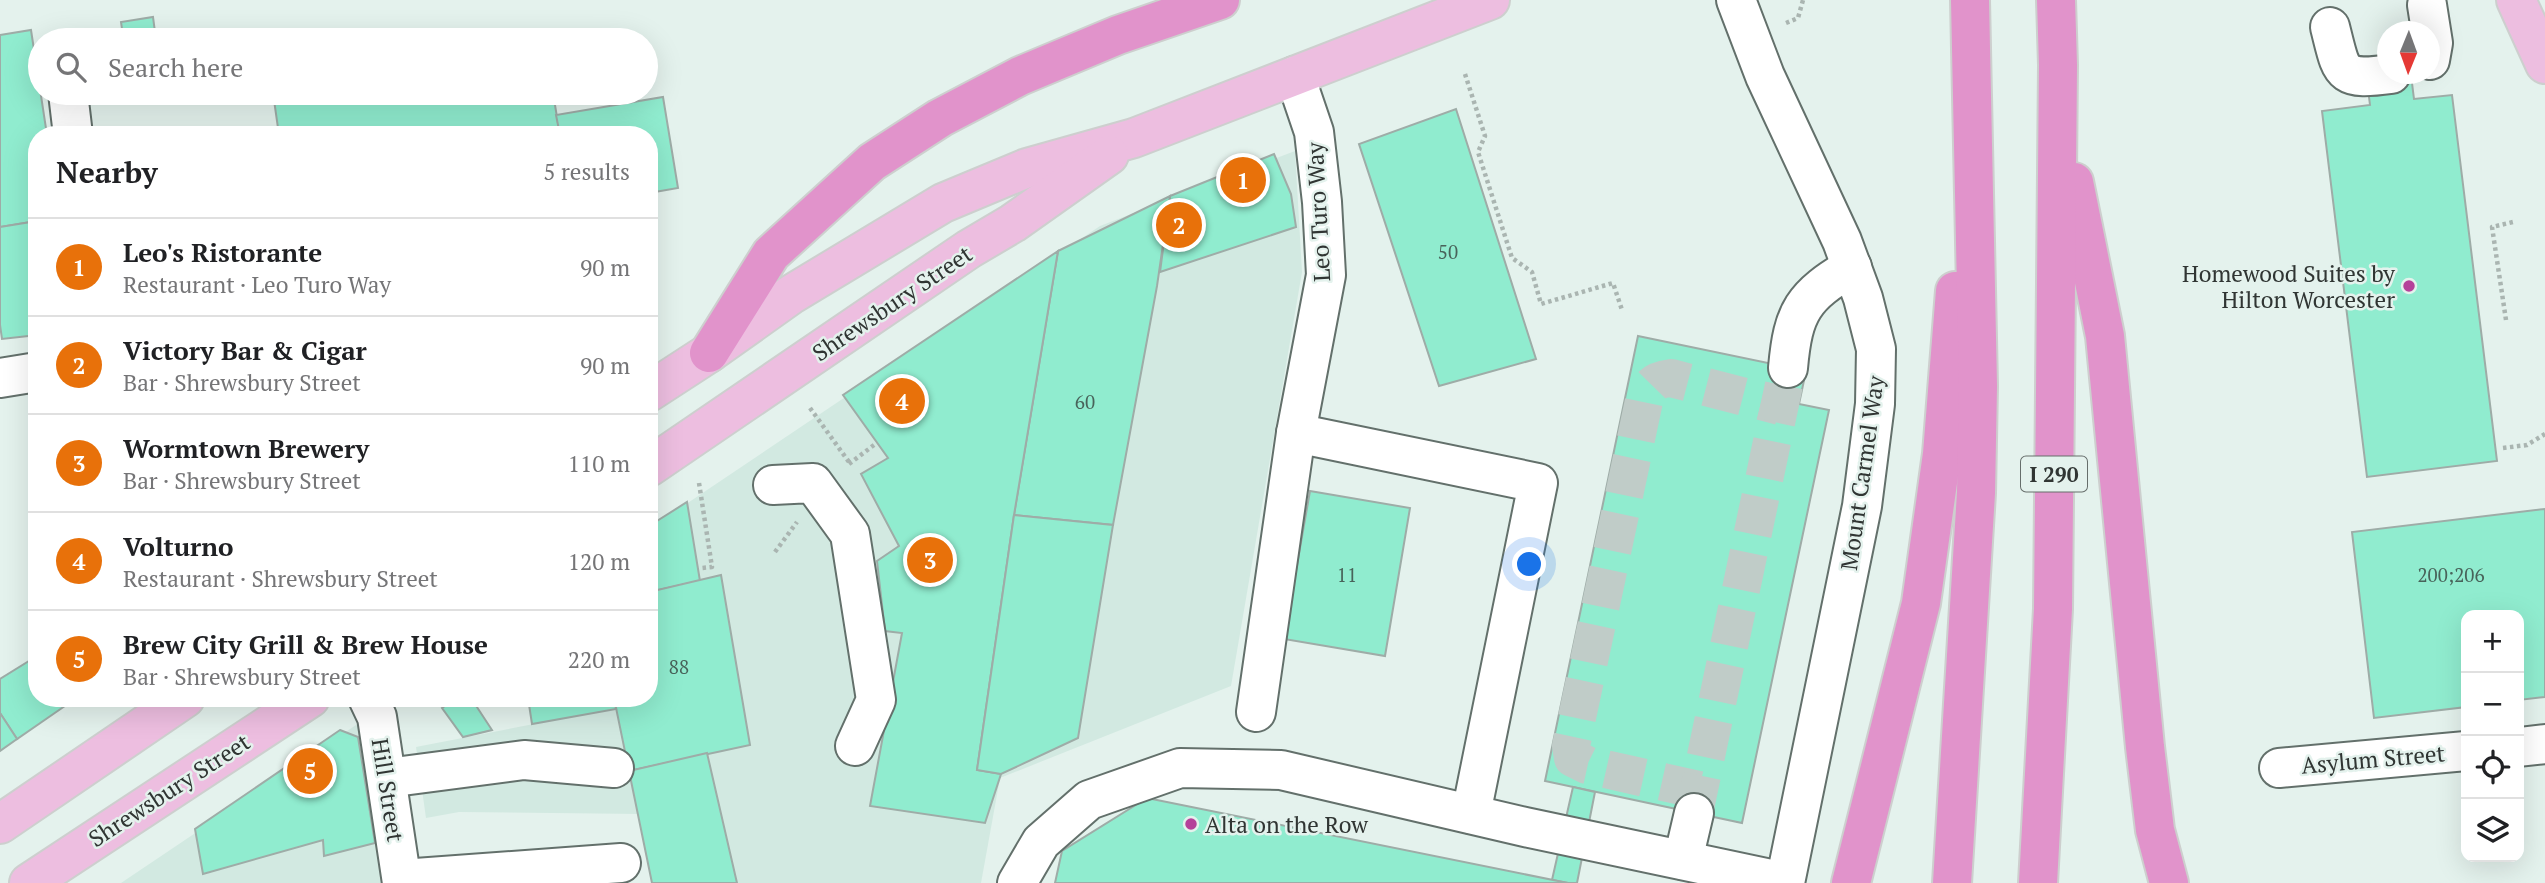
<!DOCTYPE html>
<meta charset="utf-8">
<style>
:root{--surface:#fff;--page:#f2f2f2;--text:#202124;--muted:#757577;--line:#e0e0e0;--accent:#0f766e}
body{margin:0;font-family:"PT Serif",serif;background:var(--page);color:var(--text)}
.controls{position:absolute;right:21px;bottom:21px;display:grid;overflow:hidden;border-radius:14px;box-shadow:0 7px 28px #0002}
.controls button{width:63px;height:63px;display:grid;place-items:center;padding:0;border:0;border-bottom:2px solid var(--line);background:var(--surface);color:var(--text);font:35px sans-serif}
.compass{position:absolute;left:2377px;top:21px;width:63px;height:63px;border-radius:50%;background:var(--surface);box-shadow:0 7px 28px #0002;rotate:181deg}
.you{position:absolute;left:1530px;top:565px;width:24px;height:24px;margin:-18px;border:5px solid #fff;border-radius:50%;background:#1a73e8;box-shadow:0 0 0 10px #1a73e833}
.badge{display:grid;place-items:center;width:46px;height:46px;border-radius:50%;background:var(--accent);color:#fff;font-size:23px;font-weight:700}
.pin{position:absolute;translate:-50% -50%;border:4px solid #fff;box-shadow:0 2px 7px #0006}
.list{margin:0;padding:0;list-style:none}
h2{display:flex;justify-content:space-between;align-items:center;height:91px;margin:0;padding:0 28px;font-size:30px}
h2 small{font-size:23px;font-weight:400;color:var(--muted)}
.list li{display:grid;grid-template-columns:46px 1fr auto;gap:21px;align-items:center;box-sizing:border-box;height:98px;padding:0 28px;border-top:2px solid var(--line)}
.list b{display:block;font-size:26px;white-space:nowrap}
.list p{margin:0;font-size:23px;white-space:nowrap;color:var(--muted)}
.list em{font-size:23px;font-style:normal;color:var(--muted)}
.icon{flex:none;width:38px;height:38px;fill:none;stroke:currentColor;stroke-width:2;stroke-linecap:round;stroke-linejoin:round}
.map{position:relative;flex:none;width:2545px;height:883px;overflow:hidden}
.search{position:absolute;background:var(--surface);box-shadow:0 7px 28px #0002;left:28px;top:28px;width:630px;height:77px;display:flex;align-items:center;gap:18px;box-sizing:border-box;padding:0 24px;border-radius:38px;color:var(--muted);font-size:26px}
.panel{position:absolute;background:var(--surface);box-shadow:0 7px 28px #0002;left:28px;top:126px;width:630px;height:581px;border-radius:28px}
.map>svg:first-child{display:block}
.built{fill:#d2e9e1}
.building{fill:#90eccf;stroke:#9eaca7;stroke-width:2}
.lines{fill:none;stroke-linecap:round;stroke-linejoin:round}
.minor-tunnel{stroke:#c0ccc8;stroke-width:38;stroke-dasharray:38 19;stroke-linecap:butt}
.minor-casing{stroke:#63706b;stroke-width:42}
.major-casing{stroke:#cdcfce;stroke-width:42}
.highway-casing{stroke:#cdcfce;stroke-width:42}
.path{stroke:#aab5b1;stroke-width:4.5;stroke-dasharray:3.5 3.5;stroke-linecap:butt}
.minor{stroke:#fff;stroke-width:38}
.major{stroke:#edbee0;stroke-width:38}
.highway{stroke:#e193cb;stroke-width:38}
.poi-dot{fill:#b5419a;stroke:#e4f2ed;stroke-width:2.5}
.labels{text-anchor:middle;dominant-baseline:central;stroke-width:5;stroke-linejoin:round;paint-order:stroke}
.number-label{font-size:19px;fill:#48635a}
.shield{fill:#e4f2ed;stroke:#666e6b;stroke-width:2}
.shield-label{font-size:21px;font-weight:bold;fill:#303533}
.street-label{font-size:23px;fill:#303533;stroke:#e4f2ed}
.poi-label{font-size:23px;fill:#303533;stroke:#e4f2ed;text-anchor:end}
</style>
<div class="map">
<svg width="2545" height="883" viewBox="0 0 2545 883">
<rect width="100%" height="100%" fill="#e4f2ed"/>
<g class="built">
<path d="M1295 151 1302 272 1231 686 1000 778 981 883H654L641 814 459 812 426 818 416 747 539 723 535 698H649V529L1100 226Z"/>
<path d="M359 723 382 883H121Z"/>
</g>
<g class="building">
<path d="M153 17 155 32 123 36 121 22Z"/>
<path d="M31 30 47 135H37V221L0 227V35Z"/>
<path d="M2411 75 2414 99 2452 95 2497 461 2367 477 2322 111 2370 105 2367 81Z"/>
<path d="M273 93H553L560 135H279Z"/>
<path d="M663 97 678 188 649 193V135H560L556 115Z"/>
<path d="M1456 109 1536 359 1439 386 1359 144Z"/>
<path d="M1274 154 1291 194 1296 227 1160 272 1170 196Z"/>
<path d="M1170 196 1157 286 1113 525 1014 515 1058 251Z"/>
<path d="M37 221V335L2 339 0 325V227Z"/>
<path d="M1058 251 1014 515 977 770 1001 774 985 823 870 806 902 633 885 631 877 561 899 546 861 474 888 458 843 395Z"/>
<path d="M1638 336 1806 371 1799 404 1829 410 1742 823 1545 781Z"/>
<path d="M1310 491 1410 508 1385 656 1284 639Z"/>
<path d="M687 502 700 581 649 592V526Z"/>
<path d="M2545 509V697L2519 700V615H2466V707L2374 718 2352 532Z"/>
<path d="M1014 515 1113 525 1078 738 1001 774 977 770Z"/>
<path d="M721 575 750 745 629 771 614 698H649V592Z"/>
<path d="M37 656V698L75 699 17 739 0 713V679Z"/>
<path d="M457 698H471L492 730 463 737 442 708Z"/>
<path d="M528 698H614L616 709 532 724Z"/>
<path d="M0 713 17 739 0 751Z"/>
<path d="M340 730 358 737 375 843 324 856 323 840 203 874 195 829Z"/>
<path d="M707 753 737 883H652L629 771Z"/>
<path d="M1573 787 1595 792 1577 883H1568L1552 880Z"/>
<path d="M1147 798 1568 883H1055L1062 851Z"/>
</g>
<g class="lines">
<g class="minor-tunnel">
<path d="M1699 790 1587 765 1573 758 1571 746 1644 401C1649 385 1654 380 1671 378L1780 406"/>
<path d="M1694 813 1785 380"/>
</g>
<g class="minor-casing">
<g id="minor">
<path d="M1736 0 1765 76 1842 241 1863 298 1876 349 1875 404 1862 506 1785 883"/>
<path d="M2427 5 2433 43 2430 60"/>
<path d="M2330 27C2342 74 2339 81 2391 74"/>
<path d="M68 93 73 135"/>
<path d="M1788 368C1793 311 1803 296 1852 267"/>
<path d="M0 378 37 372"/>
<path d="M1296 433 1538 483 1471 814"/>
<path d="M773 485 813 483 850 534 876 700 855 746"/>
<path d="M368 698 377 717 402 883"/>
<path d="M1256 712 1296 433 1326 275 1322 202 1314 132 1295 76"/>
<path d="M2519 747 2545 744"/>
<path d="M2279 768 2466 751"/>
<path d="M387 778 524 760 614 768"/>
<path d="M1683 860 1694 813"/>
<path d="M402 879 621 863"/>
<path d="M1017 883 1041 842 1089 800 1180 768 1281 770 1525 827 1785 882"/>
</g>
</g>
<g class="major-casing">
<g id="major">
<path d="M2516 0 2545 64"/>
<path d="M649 392 709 353 792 294 943 203 1027 168 1134 138 1490 0"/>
<path d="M649 467 969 249 1013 223 1109 155"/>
<path d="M0 824 185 698"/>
<path d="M29 883 310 698"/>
</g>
</g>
<g class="highway-casing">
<g id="highway">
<path d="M2074 182 2105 336 2145 747 2155 830 2169 883"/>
<path d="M709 353 771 254 872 162 940 118 1020 76 1118 35 1220 0"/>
<path d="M1851 883 1921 603 1942 454 1955 291"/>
<path d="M1952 883 1976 493 1978 386 1970 0"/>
<path d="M2038 883 2053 609 2058 65 2056 0"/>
</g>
</g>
<g class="path">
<path d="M1786 23 1798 18 1803 0"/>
<path d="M1465 74 1485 136 1478 152 1512 258 1532 272 1541 304 1613 283 1622 310"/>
<path d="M2506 320 2492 227 2513 222"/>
<path d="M810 408 849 462"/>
<path d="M2503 448 2527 445 2545 434"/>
<path d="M849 464 874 445"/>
<path d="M699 483 712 567 702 568"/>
<path d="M775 552 797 522"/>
</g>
<use href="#minor" class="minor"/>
<use href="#major" class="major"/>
<use href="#highway" class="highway"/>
</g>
<g class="poi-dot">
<circle cx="2409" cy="286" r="7"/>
<circle cx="1191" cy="824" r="7"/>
</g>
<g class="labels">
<g class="number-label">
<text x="1448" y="251">50</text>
<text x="1085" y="401">60</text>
<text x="1347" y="574">11</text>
<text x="2451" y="574">200;206</text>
<text x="679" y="666">88</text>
</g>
<rect class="shield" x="2021" y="456.5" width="66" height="35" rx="5"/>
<g class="shield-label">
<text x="2054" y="474">I 290</text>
</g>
<g class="street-label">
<text transform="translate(1318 212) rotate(-93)">Leo Turo Way</text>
<text transform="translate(892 303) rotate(-34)">Shrewsbury Street</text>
<text transform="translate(1862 473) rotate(-82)">Mount Carmel Way</text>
<text transform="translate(2373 759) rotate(-5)">Asylum Street</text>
<text transform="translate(169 790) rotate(-33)">Shrewsbury Street</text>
<text transform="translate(388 790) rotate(81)">Hill Street</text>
</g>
<g class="poi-label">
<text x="2395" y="273">Homewood Suites by<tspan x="2395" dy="26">Hilton Worcester</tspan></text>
<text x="1205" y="824" text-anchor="start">Alta on the Row</text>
</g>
</g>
</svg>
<div class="controls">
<button>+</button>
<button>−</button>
<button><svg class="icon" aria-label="locate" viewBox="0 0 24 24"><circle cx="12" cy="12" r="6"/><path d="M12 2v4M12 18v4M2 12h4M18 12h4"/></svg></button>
<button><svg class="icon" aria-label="layers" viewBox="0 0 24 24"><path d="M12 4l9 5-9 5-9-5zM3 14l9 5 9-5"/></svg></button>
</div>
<svg class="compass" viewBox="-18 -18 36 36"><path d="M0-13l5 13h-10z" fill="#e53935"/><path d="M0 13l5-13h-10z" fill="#757577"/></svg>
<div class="you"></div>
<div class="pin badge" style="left:1243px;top:180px;background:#e8710a">1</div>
<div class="pin badge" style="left:1179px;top:225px;background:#e8710a">2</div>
<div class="pin badge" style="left:930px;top:560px;background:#e8710a">3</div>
<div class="pin badge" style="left:902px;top:401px;background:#e8710a">4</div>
<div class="pin badge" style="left:310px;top:771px;background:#e8710a">5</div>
<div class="search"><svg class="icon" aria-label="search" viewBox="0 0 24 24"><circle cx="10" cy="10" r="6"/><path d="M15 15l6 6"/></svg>Search here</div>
<section class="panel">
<h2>Nearby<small>5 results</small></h2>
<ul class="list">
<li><span class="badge" style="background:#e8710a">1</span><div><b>Leo's Ristorante</b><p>Restaurant · Leo Turo Way</p></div><em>90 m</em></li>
<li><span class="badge" style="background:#e8710a">2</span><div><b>Victory Bar &amp; Cigar</b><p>Bar · Shrewsbury Street</p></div><em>90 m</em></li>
<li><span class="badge" style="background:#e8710a">3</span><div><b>Wormtown Brewery</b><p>Bar · Shrewsbury Street</p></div><em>110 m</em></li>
<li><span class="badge" style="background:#e8710a">4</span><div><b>Volturno</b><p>Restaurant · Shrewsbury Street</p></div><em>120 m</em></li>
<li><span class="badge" style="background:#e8710a">5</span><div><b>Brew City Grill &amp; Brew House</b><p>Bar · Shrewsbury Street</p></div><em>220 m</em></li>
</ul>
</section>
</div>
